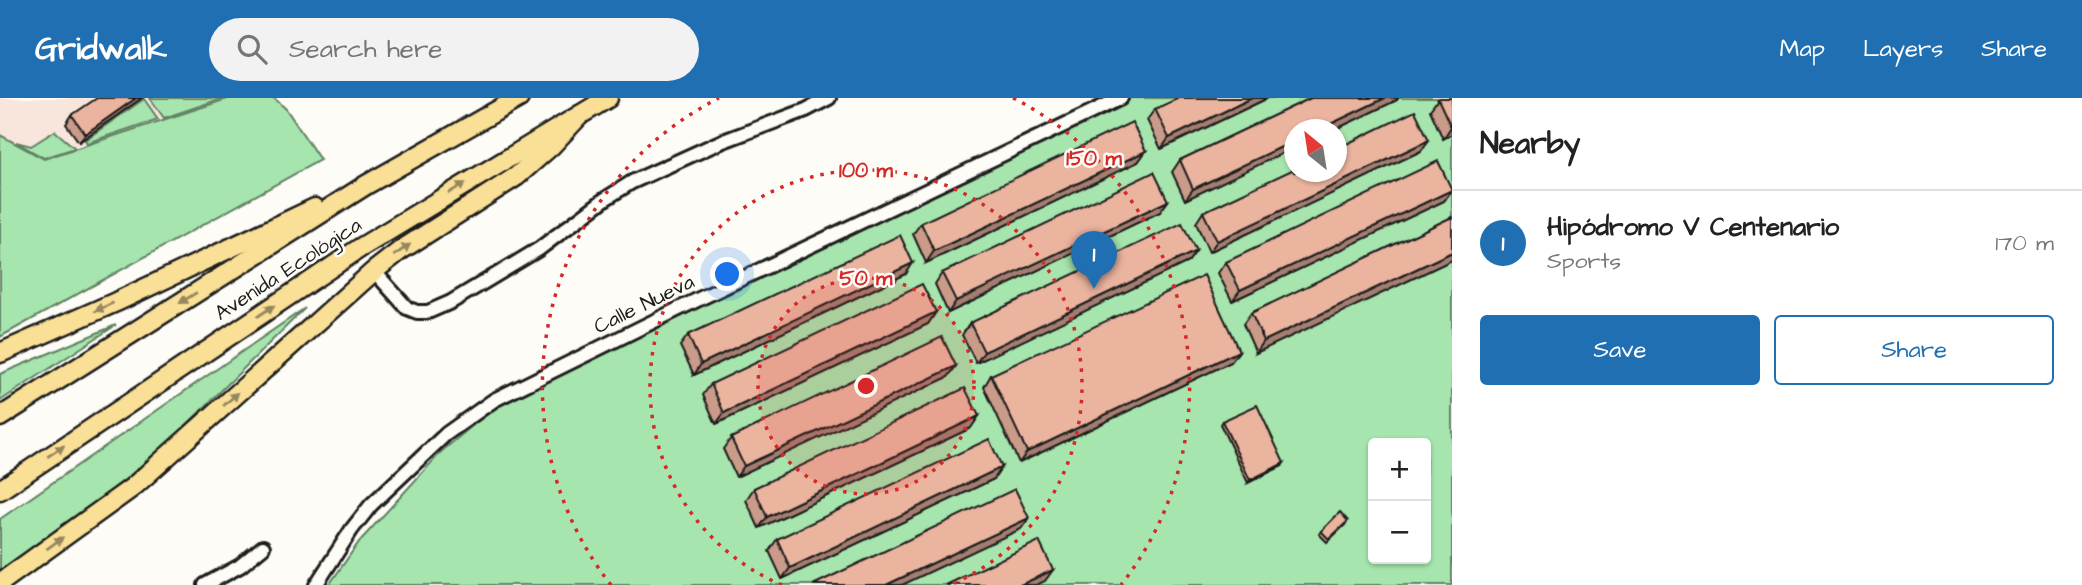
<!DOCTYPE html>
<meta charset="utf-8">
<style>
:root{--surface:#fff;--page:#f2f2f2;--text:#222;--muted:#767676;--line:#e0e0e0;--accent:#1f6fb2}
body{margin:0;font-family:"Architects Daughter",sans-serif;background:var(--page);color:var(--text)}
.controls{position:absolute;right:21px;bottom:21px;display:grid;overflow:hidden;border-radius:7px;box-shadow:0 2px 5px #0004}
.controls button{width:63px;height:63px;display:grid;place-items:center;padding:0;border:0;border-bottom:2px solid var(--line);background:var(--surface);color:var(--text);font:35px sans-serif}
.compass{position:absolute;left:1284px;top:21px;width:63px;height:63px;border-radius:50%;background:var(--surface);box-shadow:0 2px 5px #0004;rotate:330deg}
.you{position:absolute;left:728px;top:177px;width:24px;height:24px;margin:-18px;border:5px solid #fff;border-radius:50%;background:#1a73e8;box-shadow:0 0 0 10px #1a73e833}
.badge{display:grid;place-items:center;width:46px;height:46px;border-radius:50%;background:var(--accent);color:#fff;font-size:23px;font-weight:700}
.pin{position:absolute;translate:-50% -58px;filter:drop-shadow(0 2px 4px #0008)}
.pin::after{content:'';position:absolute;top:37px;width:24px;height:21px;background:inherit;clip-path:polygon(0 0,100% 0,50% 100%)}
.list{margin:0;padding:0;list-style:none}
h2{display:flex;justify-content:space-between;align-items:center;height:91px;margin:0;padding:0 28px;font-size:30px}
h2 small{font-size:23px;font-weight:400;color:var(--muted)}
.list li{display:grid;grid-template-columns:46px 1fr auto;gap:21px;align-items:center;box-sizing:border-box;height:105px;padding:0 28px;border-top:2px solid var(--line)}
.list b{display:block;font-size:26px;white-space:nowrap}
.list p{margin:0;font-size:23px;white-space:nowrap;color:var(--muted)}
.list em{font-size:23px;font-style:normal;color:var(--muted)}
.actions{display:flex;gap:14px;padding:21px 28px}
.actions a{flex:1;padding:16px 0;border:2px solid var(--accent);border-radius:7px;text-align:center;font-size:24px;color:var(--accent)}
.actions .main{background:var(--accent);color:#fff}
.icon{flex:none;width:38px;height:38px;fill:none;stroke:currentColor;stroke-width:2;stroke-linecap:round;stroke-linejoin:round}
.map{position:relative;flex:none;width:1452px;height:487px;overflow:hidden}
header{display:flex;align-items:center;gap:42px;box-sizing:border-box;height:98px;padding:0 35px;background:var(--accent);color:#fff}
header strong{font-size:33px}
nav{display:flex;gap:38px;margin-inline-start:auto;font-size:24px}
.search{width:490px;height:63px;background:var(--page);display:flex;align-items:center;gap:18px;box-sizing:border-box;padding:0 24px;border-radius:38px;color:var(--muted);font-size:26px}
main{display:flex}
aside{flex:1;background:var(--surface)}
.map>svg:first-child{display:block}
.built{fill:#f8e6dd}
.green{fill:#a6e5ad;stroke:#618064;stroke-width:2;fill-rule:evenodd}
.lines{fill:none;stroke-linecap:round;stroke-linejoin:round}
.street-casing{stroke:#1c1c1c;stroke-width:18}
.primary-casing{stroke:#1c1c1c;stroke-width:23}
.street{stroke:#fdfcf7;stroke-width:12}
.primary{stroke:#fadf96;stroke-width:18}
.wall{fill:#ca9b89;stroke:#1c1c1c;stroke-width:2}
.shaded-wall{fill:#a47e6f;stroke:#1c1c1c;stroke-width:2}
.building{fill:#ebb49f;stroke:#1c1c1c;stroke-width:2}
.oneway{fill:#96875f}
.ring{fill:none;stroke:#d62828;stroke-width:3.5;stroke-dasharray:3.5 7}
.labels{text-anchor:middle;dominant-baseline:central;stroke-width:5;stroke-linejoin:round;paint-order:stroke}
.street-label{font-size:21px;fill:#1c1c1c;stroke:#fdfcf7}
.centre{fill:#d62828;stroke:#fdfcf7;stroke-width:3.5}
.ring-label{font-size:21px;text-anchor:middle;font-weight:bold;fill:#d62828;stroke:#fdfcf7;stroke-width:5;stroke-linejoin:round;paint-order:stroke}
</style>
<header>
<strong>Gridwalk</strong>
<div class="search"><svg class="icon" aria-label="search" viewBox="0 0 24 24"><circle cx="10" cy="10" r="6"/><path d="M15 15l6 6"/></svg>Search here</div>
<nav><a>Map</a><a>Layers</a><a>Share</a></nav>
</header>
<main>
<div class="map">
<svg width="1452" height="487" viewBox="0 0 1452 487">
<rect width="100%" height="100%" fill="#fdfcf7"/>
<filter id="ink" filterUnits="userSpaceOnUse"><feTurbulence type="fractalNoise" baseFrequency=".0143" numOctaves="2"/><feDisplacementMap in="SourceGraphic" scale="14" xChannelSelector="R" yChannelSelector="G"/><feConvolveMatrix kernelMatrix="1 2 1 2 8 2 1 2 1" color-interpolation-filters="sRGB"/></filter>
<g filter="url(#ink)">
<path class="built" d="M0 0H233L44 61 0 37Z"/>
<g class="green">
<path d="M150 0H223L164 20Z"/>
<path d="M230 0H274L286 11 320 62 0 239V37L44 61Z"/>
<path d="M1130 0H1452V487H329L359 444 442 353 495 309ZM1294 32H1336V74H1294ZM1373 345H1426V461H1373Z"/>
<path d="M144 1 158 21 87 45 85 42Z"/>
<path d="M55 33 75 50 44 60 16 44 31 48Z"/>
<path d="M305 210 160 353 95 406 0 472V421Z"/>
<path d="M116 227 0 303V276Z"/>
</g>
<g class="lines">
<g class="street-casing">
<g id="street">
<path d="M374 173 407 210 417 214H428L451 204 539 151 605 101 632 84 718 45 806 12 829 0"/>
<path d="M205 487 240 468 263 449"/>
<path d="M316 487 352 431 371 407 446 336 494 302 699 201 1121 0"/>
</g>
</g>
<g class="primary-casing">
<g id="primary">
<path d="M0 255 116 204 315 110"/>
<path d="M0 319 366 87 519 0"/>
<path d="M0 392 360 150 608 0"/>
<path d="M0 485 133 389 374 173 401 152 517 78 551 48 580 17"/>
</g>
</g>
<use href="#street" class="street"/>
<use href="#primary" class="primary"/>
</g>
<g class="wall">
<path d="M142 0 79 44 66 26 72 17Z"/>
<path d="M1268 0 1161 51 1147 22 1155 11Z"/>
<path d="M1311 0H1398L1397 2 1334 32H1294L1185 102 1172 74 1180 62Z"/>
<path d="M1452 0V36L1443 41 1430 12 1438 1Z"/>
<path d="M1146 53 1138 64 926 165 913 136 921 125Z"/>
<path d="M1421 53 1209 154 1196 125 1203 114Z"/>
<path d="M1452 92 1444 103 1232 203 1218 175 1226 164Z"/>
<path d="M1168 103 1160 114 948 215 935 186 942 175Z"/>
<path d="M1452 119 1256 255 1243 226 1251 215Z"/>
<path d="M1196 153 1188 164 976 265 962 237 970 225Z"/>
<path d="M906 176 694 277 680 248 688 237Z"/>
<path d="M936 214 928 226 716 326 703 297 711 286Z"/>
<path d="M1239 253 1231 264 1019 365 984 289 991 277Z"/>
<path d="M956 268 948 279 736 379 723 351 731 340Z"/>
<path d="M1222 323 1282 368 1248 385 1220 326Z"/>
<path d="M971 330 759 430 746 402 754 390Z"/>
<path d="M1002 369 994 381 782 481 769 453 777 441Z"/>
<path d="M1346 426 1327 444 1319 436 1321 433Z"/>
</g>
<g class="shaded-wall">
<path d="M136 0H142L79 44 85 36Z"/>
<path d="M1252 0H1268L1161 51 1169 40Z"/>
<path d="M1385 0H1398L1397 2 1334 32H1318Z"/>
<path d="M1451 29H1452V36L1443 41Z"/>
<path d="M1429 42 1421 53 1209 154 1217 143Z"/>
<path d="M1294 43V50L1185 102 1193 91Z"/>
<path d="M1146 53 1138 64 926 165 934 153Z"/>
<path d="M1452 92 1444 103 1232 203 1240 192Z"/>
<path d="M1168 103 1160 114 948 215 956 203Z"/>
<path d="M1196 153 1188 164 976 265 984 254Z"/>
<path d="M1452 154V162L1256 255 1264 243Z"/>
<path d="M913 165 906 176 694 277 701 266Z"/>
<path d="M936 214 928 226 716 326 724 315Z"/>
<path d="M1239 253 1231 264 1019 365 1027 354Z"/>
<path d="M956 268 948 279 736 379 744 368Z"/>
<path d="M979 318 971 330 759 430 767 419Z"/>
<path d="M1284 365 1282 368 1248 385 1250 382Z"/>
<path d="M1002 369 994 381 782 481 790 470Z"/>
<path d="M1029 420 1021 431 902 487H886Z"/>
<path d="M1053 472 1045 483 1036 487H1020Z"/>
</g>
<g class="building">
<path d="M97 0H136L85 36 72 17Z"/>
<path d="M1179 0H1252L1169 40 1155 11Z"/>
<path d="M1311 0H1385L1318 32H1294V43L1193 91 1180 62Z"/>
<path d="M1440 0H1452L1451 29 1438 1Z"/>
<path d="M1415 13 1429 42 1217 143 1203 114 1294 71V74H1336V51Z"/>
<path d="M1132 24 1146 53 934 153 921 125Z"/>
<path d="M1438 63 1452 92 1240 192 1226 164Z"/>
<path d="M1154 74 1168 103 956 203 942 175Z"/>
<path d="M1452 119V154L1264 243 1251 215Z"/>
<path d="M1182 125 1196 153 984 254 970 225Z"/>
<path d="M900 137 913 165 701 266 688 237Z"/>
<path d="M1204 177 1239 253 1027 354 991 277Z"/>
<path d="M922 186 936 214 724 315 711 286Z"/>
<path d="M942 239 956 268 744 368 731 340Z"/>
<path d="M965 290 979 318 767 419 754 390Z"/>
<path d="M1257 307 1284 365 1250 382 1222 323Z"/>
<path d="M989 341 1002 369 790 470 777 441Z"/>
<path d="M1015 391 1029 420 886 487H813Z"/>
<path d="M1340 414 1348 423 1329 441 1321 433Z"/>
<path d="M1039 443 1053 472 1020 487H946Z"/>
</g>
<defs><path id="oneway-solid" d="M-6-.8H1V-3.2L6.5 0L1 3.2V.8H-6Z" transform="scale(1.75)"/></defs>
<g class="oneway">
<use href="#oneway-solid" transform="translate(457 90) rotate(-31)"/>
<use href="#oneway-solid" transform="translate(402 152) rotate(-35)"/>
<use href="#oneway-solid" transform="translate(188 200) rotate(148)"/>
<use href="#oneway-solid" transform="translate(104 209) rotate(156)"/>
<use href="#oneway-solid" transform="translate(266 213) rotate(-33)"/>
<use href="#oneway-solid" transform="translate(231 301) rotate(-42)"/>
<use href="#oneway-solid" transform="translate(56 353) rotate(-34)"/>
<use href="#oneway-solid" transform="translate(55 445) rotate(-36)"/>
</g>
</g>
<circle cx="866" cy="288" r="108" fill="#d62828" fill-opacity=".12"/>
<g class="ring">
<circle cx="866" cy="288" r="108"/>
<path d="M782 487A216 216 0 1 1 950 487"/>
<path d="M611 487A323 323 0 0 1 719 0M1013 0A323 323 0 0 1 1121 487"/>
</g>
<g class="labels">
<g class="street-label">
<text transform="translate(288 171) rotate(-33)">Avenida Ecológica</text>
<text transform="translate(644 206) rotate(-26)">Calle Nueva</text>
</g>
</g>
<circle cx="866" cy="288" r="10" class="centre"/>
<g class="ring-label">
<text x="1094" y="67">150 m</text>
<text x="866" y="79">100 m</text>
<text x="866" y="187">50 m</text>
</g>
</svg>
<div class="controls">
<button>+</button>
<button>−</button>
</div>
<svg class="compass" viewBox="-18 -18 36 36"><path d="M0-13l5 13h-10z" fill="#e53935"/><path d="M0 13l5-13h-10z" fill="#767676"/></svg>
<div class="you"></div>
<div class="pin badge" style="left:1094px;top:191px">1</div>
</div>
<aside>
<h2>Nearby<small></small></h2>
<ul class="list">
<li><span class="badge">1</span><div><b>Hipódromo V Centenario</b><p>Sports</p></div><em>170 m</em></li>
</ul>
<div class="actions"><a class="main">Save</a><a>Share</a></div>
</aside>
</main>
